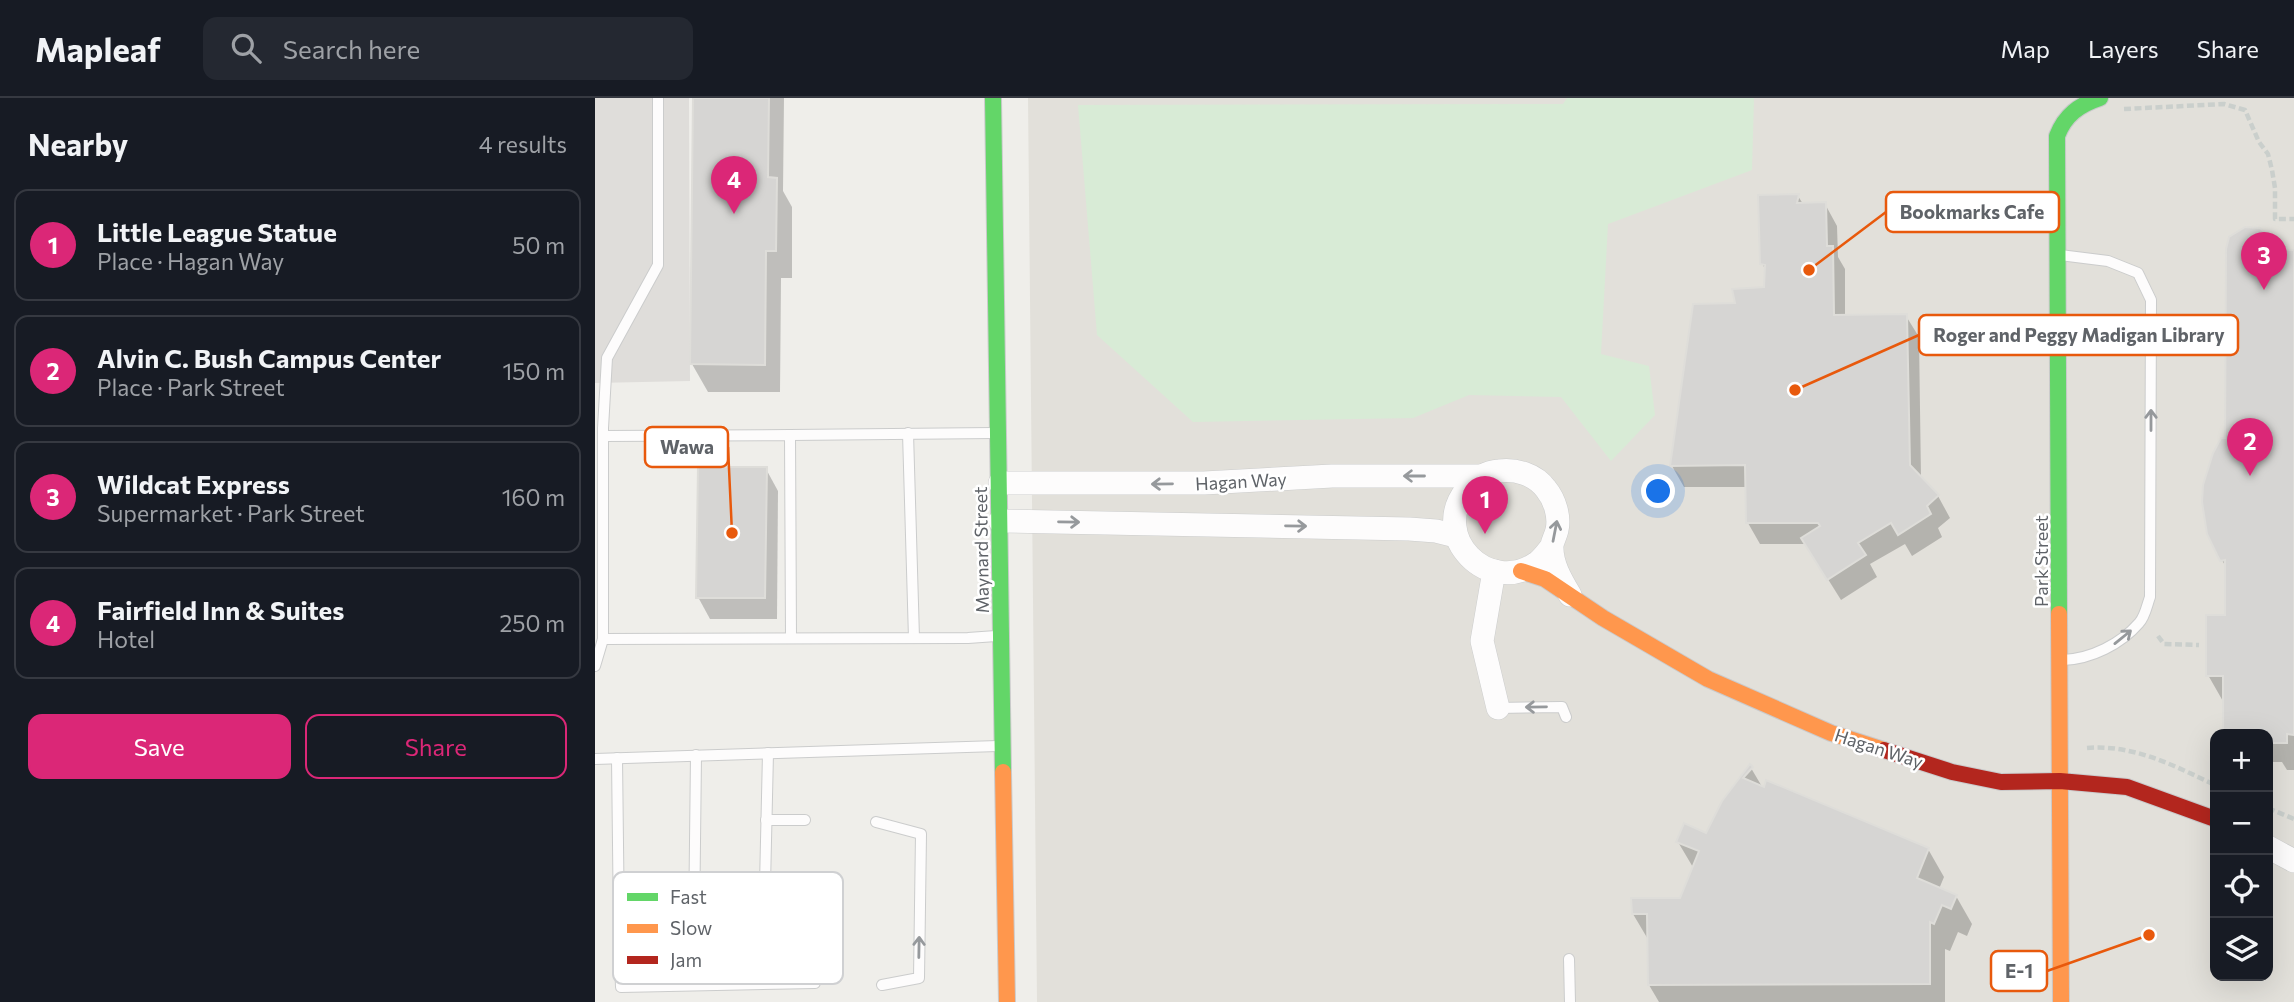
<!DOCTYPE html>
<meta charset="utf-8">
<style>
:root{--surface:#171b24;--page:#242831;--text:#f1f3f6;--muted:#9ea1a6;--line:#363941;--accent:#db2777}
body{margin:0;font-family:Commissioner,sans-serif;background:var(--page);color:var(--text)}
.controls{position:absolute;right:21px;bottom:21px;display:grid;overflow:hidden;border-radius:14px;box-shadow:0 7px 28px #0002}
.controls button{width:63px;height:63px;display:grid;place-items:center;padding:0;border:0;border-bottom:2px solid var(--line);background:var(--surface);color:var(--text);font:35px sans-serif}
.you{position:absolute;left:1064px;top:394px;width:24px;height:24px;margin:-18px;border:5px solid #fff;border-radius:50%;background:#1a73e8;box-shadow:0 0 0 10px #1a73e833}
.badge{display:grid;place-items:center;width:46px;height:46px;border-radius:50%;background:var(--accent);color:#fff;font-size:23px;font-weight:700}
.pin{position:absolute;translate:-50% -58px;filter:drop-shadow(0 2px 4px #0008)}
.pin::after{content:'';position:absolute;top:37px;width:24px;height:21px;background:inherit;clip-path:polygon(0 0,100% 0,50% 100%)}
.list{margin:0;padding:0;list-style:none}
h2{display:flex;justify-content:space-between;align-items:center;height:91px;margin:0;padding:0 28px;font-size:30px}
h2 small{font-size:23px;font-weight:400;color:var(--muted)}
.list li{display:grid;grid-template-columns:46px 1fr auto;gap:21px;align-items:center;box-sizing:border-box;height:112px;margin:0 14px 14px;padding:0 14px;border:2px solid var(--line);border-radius:14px}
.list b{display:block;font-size:26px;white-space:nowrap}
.list p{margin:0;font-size:23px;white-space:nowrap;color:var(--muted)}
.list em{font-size:23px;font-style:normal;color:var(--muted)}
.actions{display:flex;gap:14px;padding:21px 28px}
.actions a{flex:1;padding:16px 0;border:2px solid var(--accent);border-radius:14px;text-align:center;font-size:24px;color:var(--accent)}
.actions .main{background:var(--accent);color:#fff}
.icon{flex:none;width:38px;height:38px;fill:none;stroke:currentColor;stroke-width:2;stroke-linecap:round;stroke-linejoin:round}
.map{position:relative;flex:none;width:1699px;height:904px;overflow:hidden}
header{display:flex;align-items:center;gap:42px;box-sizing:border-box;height:98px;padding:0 35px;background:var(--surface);border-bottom:2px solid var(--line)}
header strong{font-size:33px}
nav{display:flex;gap:38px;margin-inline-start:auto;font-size:24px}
.search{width:490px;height:63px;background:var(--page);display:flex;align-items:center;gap:18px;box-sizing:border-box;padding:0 24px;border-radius:14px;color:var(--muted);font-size:26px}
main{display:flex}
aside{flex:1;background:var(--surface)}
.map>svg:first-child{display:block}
.industrial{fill:#dfddda}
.education{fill:#e2e0da;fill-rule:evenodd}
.green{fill:#d8ebd6}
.shadow{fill:#0003}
.building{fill:#d6d5d3;stroke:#deddd9;stroke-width:2}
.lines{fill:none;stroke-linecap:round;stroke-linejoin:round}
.lane-casing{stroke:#cbcccc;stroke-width:12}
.street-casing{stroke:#cbcccc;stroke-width:24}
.fast-casing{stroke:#cacacb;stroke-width:18}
.slow-casing{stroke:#cacacb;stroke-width:18}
.jam-casing{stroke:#cacacb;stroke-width:18}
.path{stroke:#cacfcc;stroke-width:4.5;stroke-dasharray:7 3.5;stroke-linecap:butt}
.lane{stroke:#fdfcfc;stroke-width:10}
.street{stroke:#fdfcfc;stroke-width:23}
.fast{stroke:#63d668;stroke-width:16}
.slow{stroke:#ff974d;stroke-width:16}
.jam{stroke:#b3261e;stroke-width:16}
.oneway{stroke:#96999c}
.labels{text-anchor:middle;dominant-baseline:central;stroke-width:5;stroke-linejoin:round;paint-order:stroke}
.street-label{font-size:18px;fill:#5f6368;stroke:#fff}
.key{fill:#fff;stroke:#cfd0d2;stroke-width:2}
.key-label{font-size:19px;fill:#5f6368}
.leader{fill:none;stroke:#e8590c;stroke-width:2.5}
.callout-dot{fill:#e8590c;stroke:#fff;stroke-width:2.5}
.callout{fill:#fff;stroke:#e8590c;stroke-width:2.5}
.callout-label{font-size:19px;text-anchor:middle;font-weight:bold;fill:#5f6368}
</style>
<header>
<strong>Mapleaf</strong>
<div class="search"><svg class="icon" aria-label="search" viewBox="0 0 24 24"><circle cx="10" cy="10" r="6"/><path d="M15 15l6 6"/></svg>Search here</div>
<nav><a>Map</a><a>Layers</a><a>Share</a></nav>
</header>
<main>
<aside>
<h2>Nearby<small>4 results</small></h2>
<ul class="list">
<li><span class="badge">1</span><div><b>Little League Statue</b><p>Place · Hagan Way</p></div><em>50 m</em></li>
<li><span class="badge">2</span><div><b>Alvin C. Bush Campus Center</b><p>Place · Park Street</p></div><em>150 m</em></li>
<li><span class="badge">3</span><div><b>Wildcat Express</b><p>Supermarket · Park Street</p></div><em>160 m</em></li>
<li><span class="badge">4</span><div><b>Fairfield Inn &amp; Suites</b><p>Hotel</p></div><em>250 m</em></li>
</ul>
<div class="actions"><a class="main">Save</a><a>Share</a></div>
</aside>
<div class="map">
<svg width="1699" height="904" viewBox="0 0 1699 904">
<rect width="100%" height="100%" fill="#efeeea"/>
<path class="industrial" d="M0 0H94L95 283 0 285Z"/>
<path class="education" d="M433 0H1699V904H442ZM1620 636H1673V878H1620Z"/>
<path class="green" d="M972 0H1159L1157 72 1013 126 1006 256 1054 268 1060 317 1016 363 966 299 874 297 818 320 598 324 502 237 483 7 968 6Z"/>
<g class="shadow">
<path d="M100 0H189L188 93 197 109V180H186L185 294H113L97 266Z"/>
<path d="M1203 98 1208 106H1230L1242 128 1243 159 1250 171V219L1311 218 1324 239 1326 381 1343 398 1355 420 1343 430 1347 439 1317 458 1310 446 1275 466 1282 479 1246 502 1211 446H1165L1153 425 1152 389H1089L1077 368 1142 207 1170 191 1171 173 1167 165Z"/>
<path d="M1674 144 1680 153H1699V672H1692L1687 664H1673V636H1630L1629 605 1613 577 1632 519V471L1627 462 1632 342Z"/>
<path d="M171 371 183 393 182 521H115L103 499Z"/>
<path d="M1156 670 1169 692 1333 751 1349 779 1344 791 1361 798 1377 826 1372 838 1363 834 1355 853 1350 851V904H1064L1054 887V843L1038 816 1086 802 1099 771 1083 744 1112 737 1128 703Z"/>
</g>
<g class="building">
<path d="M98 0H174L173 79 182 80 181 153H171L170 267 95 266Z"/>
<path d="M1204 96 1202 105 1231 104 1232 148H1238L1239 217 1312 216 1315 367 1344 397 1332 408 1336 416 1303 437 1296 425 1263 445 1271 457 1232 482 1206 440 1225 428 1223 425H1151L1150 367 1075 368 1098 206 1140 205 1137 191 1169 189 1170 167 1165 166 1163 97Z"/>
<path d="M1650 129 1665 130 1672 136 1676 142 1675 151 1699 152V637L1692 636V645H1674V636H1628V578H1611V517H1630V462L1625 463 1612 436 1607 404 1608 387 1618 355 1626 340H1630L1631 151 1634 139Z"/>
<path d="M103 369H172L170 500H101Z"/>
<path d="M1155 666 1158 669 1148 680 1169 689 1171 682 1334 750 1322 780 1362 797 1356 811 1347 807 1339 826 1335 824V886L1053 887 1052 816H1037L1036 800H1085L1104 753 1081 744 1089 725 1111 735 1127 703Z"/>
</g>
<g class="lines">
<g class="lane-casing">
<g id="lane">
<path d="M1465 157 1513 163 1543 175 1556 202 1555 499C1552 507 1550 519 1544 525 1526 546 1496 561 1468 562"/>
<path d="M313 335 319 540"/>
<path d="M195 337 399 335"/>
<path d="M8 338 195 337 196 539"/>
<path d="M8 541 373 540 401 538"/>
<path d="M0 568 8 541V330L12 260 63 167V0"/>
<path d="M903 610 967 609 971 619"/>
<path d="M22 660 24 831H78"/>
<path d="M0 661 403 648"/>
<path d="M171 722H210"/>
<path d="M281 724 326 736 324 880 287 887"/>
<path d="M24 831 26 889 220 885"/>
<path d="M99 831 101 657"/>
<path d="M112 831H169L173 655"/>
<path d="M974 861 975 904"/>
</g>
</g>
<g class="street-casing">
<g id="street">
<path d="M405 385H609L737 378H887"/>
<path d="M405 423 814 431 841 433 861 438"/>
<path d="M957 448C953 453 948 460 943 464 894 500 833 438 872 391 880 381 890 374 904 373 921 371 940 376 951 391 960 402 965 419 962 432 961 437 958 442 957 447 956 465 966 482 975 497"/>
<path d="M899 473 887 543 903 610"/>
<path d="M1673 749 1699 763"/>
</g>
</g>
<g class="fast-casing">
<g id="fast">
<path d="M398 0 408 674"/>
<path d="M1464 516 1462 38C1470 17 1484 7 1505 0"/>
</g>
</g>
<g class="slow-casing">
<g id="slow">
<path d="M926 473 950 481 1008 520 1113 581 1236 635 1289 652"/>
<path d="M1464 516 1466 904"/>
<path d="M408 674 412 904"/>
</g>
</g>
<g class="jam-casing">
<path id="jam" d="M1289 652 1357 674 1406 684 1465 683 1532 689 1620 721"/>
</g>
<g class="path">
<path d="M1529 11 1629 6 1650 12 1664 44 1673 56 1677 72 1680 90V121H1699"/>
<path d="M1577 229 1624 231"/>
<path d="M1563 538 1569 546 1604 547"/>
<path d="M1492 650C1538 646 1580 668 1620 687"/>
<path d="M1673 677 1674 675"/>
<path d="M1673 710 1699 721"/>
</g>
<use href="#lane" class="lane"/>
<use href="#street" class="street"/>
<use href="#fast" class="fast"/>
<use href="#slow" class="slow"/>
<use href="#jam" class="jam"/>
</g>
<defs><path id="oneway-shaft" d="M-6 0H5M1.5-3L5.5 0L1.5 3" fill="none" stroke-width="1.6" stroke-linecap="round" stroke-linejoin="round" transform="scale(1.75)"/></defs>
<g class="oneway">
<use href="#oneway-shaft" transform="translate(1556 322) rotate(-90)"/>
<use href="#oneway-shaft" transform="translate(819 378) rotate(180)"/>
<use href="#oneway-shaft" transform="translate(567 386) rotate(179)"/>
<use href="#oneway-shaft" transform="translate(474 424) rotate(1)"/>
<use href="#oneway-shaft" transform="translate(701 428) rotate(1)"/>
<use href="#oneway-shaft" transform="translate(960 433) rotate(-79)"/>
<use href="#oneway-shaft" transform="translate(1528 539) rotate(-39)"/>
<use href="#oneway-shaft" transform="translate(941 609) rotate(179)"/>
<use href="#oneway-shaft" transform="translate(324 849) rotate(-89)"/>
</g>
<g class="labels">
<g class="street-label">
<text transform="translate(646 383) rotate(-3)">Hagan Way</text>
<text transform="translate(386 452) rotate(-91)">Maynard Street</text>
<text transform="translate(1446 463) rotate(-90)">Park Street</text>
<text transform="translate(1284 650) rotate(18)">Hagan Way</text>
</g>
</g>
<rect x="18" y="774" width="230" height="112" rx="10" class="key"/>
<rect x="32" y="795" width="31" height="8" fill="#63d668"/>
<rect x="32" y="826" width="31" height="9" fill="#ff974d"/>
<rect x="32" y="858" width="31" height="8" fill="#b3261e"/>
<g class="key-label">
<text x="75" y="806">Fast</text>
<text x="75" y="837">Slow</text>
<text x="75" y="869">Jam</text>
</g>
<path class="leader" d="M1214 172L1291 114M1200 292L1324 237M137 435L133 349M1554 837L1452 873"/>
<g class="callout-dot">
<circle cx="1214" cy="172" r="7"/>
<circle cx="1200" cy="292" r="7"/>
<circle cx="137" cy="435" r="7"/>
<circle cx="1554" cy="837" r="7"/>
</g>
<g class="callout">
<rect x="1291" y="94" width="173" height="40" rx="7"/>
<rect x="1324" y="217" width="319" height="40" rx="7"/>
<rect x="50" y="329" width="83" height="40" rx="7"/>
<rect x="1396" y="853" width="56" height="40" rx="7"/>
</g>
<g class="callout-label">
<text x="1377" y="121">Bookmarks Cafe</text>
<text x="1484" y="244">Roger and Peggy Madigan Library</text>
<text x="92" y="356">Wawa</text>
<text x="1424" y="880">E-1</text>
</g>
</svg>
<div class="controls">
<button>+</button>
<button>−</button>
<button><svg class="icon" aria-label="locate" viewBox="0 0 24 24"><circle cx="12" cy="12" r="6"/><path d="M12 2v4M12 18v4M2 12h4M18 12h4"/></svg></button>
<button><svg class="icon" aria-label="layers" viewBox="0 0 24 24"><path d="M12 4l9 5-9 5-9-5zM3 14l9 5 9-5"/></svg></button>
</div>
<div class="you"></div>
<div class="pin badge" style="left:890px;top:436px">1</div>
<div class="pin badge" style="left:1655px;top:378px">2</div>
<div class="pin badge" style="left:1669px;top:192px">3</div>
<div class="pin badge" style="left:139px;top:116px">4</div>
</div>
</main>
